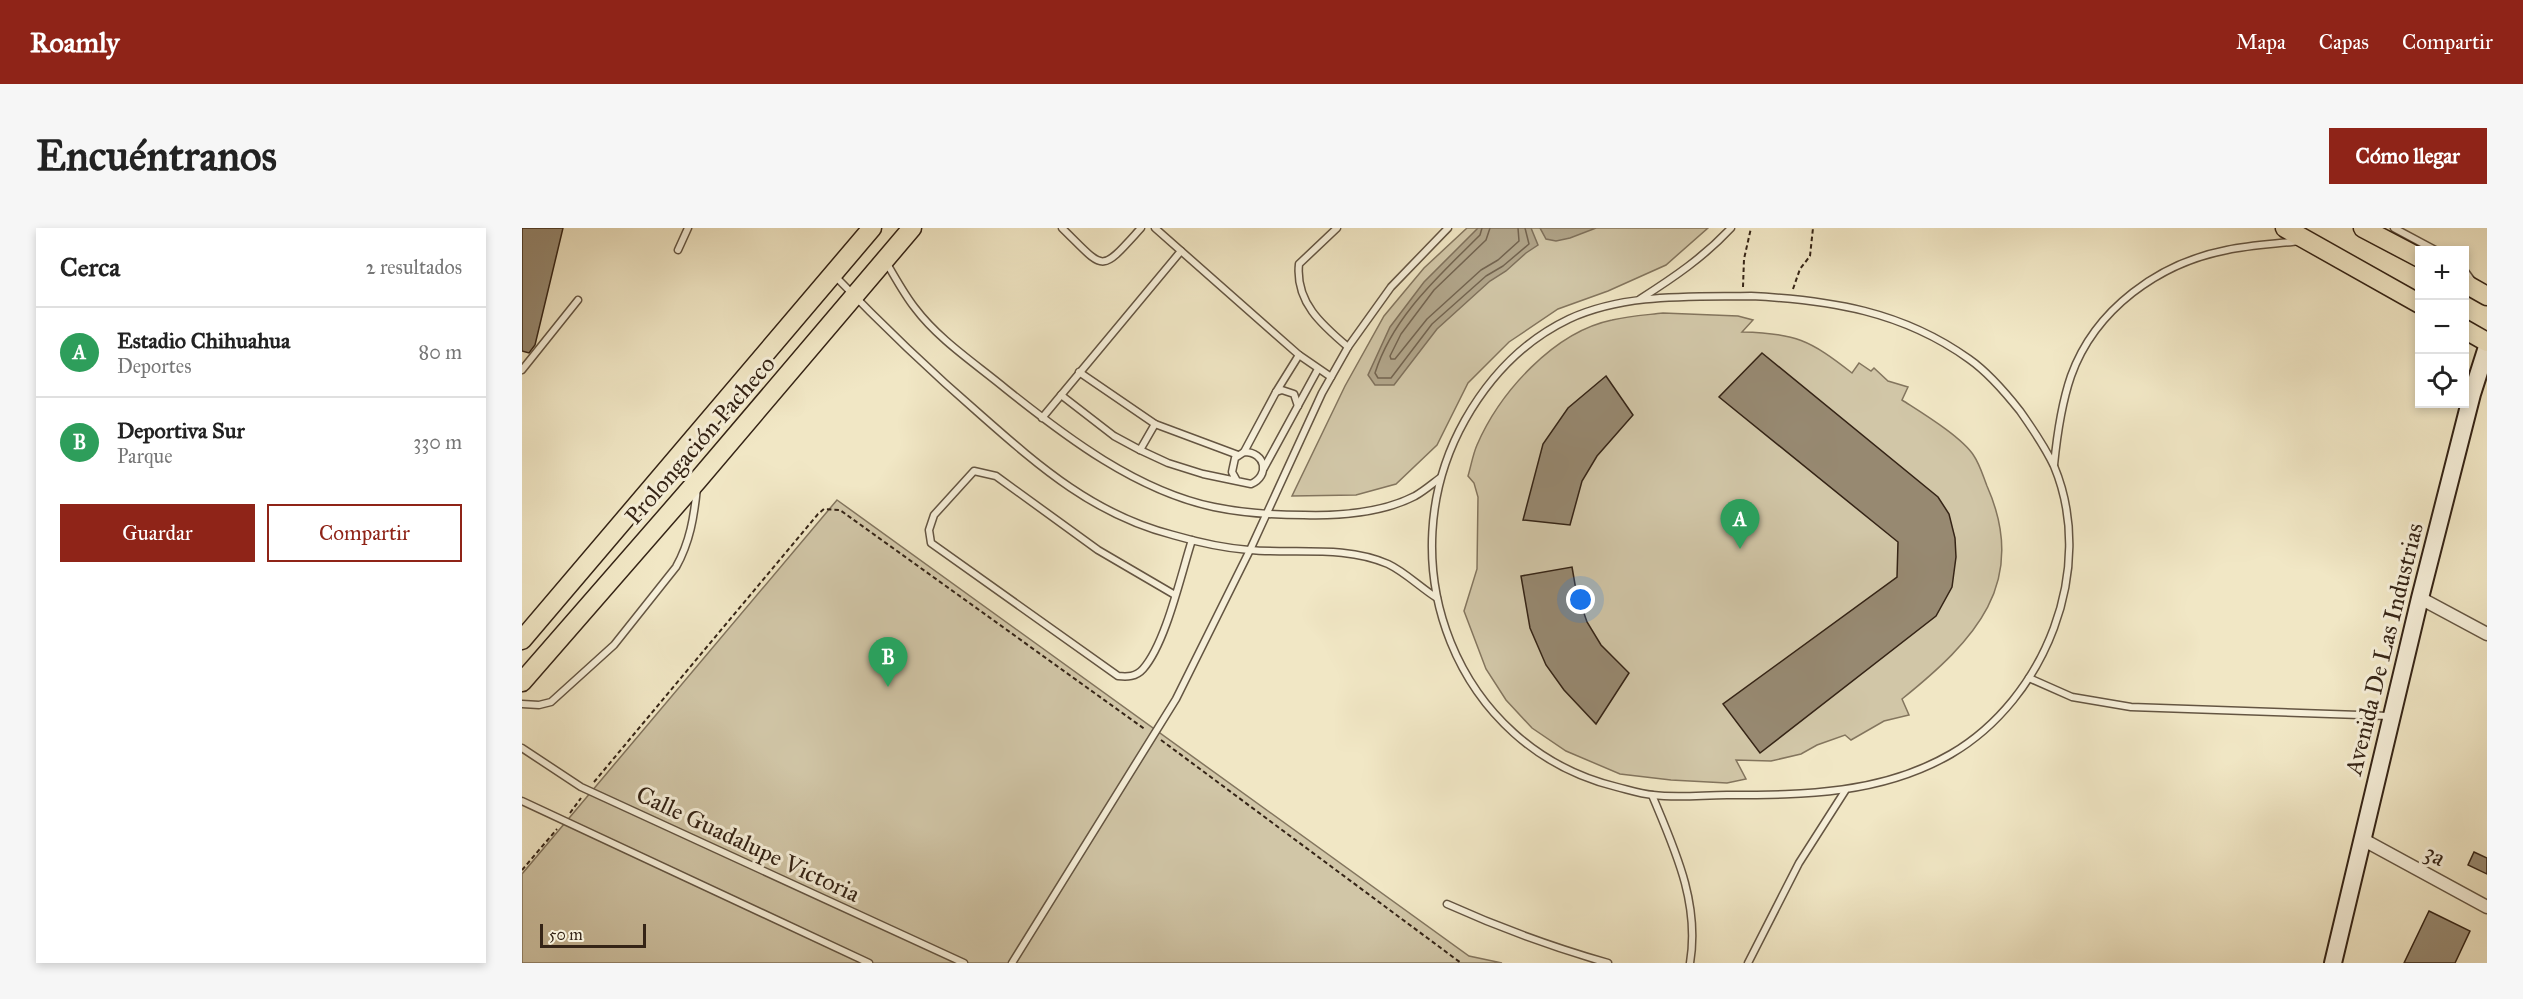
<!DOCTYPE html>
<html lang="es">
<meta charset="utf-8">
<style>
:root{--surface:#fff;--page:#f6f6f6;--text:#222;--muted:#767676;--line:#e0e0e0;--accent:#8f2418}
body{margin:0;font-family:"IM FELL Great Primer",serif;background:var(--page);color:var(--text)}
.controls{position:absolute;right:18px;top:18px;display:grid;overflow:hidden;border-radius:0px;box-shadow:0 3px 9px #0003}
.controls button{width:54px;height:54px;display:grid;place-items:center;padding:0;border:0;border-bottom:2px solid var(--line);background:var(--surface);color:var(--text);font:30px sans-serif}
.scale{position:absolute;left:18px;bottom:15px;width:106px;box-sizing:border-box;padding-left:6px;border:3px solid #352416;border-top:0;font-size:16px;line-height:21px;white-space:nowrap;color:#352416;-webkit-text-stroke:4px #f6efd9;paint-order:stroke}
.you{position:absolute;left:1059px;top:372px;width:21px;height:21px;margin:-15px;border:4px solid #fff;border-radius:50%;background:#1a73e8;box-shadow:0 0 0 9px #1a73e833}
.badge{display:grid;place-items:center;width:39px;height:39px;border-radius:50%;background:var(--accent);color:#fff;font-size:20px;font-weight:700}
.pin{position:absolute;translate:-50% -50px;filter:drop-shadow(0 2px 3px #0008)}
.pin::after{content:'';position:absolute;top:32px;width:21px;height:18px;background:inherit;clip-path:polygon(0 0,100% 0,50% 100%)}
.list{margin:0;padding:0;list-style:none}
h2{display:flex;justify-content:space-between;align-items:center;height:78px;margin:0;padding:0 24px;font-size:26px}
h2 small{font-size:20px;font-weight:400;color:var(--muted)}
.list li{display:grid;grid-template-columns:39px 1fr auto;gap:18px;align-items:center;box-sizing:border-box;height:90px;padding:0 24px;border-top:2px solid var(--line)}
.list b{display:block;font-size:22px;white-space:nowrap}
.list p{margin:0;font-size:20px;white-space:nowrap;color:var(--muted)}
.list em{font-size:20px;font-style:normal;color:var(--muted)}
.actions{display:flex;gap:12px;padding:18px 24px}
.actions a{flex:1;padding:14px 0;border:2px solid var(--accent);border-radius:0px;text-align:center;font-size:21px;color:var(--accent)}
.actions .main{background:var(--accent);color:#fff}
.icon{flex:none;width:33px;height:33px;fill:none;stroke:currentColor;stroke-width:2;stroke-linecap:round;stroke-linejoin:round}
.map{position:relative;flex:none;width:1965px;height:735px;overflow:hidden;border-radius:0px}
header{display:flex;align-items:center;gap:36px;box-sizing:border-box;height:84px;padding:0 30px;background:var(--accent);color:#fff}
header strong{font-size:28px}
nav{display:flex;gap:33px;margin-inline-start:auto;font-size:21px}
.intro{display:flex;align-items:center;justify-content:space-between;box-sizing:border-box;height:144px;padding:0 36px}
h1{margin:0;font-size:42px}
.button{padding:15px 27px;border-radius:0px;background:var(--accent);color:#fff;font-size:21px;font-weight:700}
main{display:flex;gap:36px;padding:0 36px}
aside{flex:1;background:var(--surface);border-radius:0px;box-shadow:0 3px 9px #0003}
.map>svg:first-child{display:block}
.green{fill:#d1c6a7;stroke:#83755e;stroke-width:1.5}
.water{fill:#b1a58a;stroke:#7f715c;stroke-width:1.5}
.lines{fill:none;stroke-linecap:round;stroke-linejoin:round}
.shore{stroke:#736450;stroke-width:1.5}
.building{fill:#978971;stroke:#352416;stroke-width:1.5}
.lane-casing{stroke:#645542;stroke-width:9}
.street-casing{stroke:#645542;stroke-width:15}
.secondary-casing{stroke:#352416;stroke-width:20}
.primary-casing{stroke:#352416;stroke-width:21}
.path{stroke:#352416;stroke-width:2;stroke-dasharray:4.5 3;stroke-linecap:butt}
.lane{stroke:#f6efd9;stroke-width:6}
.street{stroke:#f6efd9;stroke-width:12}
.secondary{stroke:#f6efd9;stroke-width:16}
.primary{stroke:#f1e7c5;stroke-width:18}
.labels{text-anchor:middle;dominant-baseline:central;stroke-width:6;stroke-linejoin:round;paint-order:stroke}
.street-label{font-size:24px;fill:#352416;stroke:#f6efd9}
</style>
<header>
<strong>Roamly</strong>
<nav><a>Mapa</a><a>Capas</a><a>Compartir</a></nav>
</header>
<div class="intro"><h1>Encuéntranos</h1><a class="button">Cómo llegar</a></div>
<main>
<aside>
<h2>Cerca<small>2 resultados</small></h2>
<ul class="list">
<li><span class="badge" style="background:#2e9e5b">A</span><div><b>Estadio Chihuahua</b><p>Deportes</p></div><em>80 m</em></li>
<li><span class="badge" style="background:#2e9e5b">B</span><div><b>Deportiva Sur</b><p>Parque</p></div><em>330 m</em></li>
</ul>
<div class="actions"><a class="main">Guardar</a><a>Compartir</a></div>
</aside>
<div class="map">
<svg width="1965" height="735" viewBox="0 0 1965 735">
<rect width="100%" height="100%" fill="#f1e7c5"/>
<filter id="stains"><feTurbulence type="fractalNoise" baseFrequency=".00333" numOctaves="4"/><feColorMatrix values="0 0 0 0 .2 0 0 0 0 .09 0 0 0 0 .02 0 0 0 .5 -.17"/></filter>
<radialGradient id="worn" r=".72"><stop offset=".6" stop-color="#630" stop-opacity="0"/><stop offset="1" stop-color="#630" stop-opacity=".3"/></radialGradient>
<g class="green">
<path d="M945 0H1186L1144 37 1086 63 1036 81 987 114 946 155 915 217 874 256 834 267 770 268 823 158 862 88 902 40Z"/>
<path d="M1141 85 1216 88 1231 92 1220 104C1273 105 1288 112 1330 145L1337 135 1349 143 1352 140 1366 153 1386 159 1380 172C1400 185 1440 209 1452 228 1458 237 1461 248 1465 258 1508 355 1452 413 1380 471L1387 487 1362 493 1329 512 1323 507 1295 517 1279 526 1249 533 1214 532 1224 551 1205 555 1149 552 1098 546 1044 523 1010 500 984 472 964 441 942 383 955 341 956 269 952 255 946 248C949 238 951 226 955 217 978 164 1032 104 1090 92 1107 88 1124 87 1141 85Z"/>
<path d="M315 272 947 728 980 735H0V646Z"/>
</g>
<g class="water">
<path d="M956 0H1009L1016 17 1004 25 984 43 968 53 915 101 872 157H853L846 147 868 99 902 54Z"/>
<path d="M1018 0H1074L1048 10 1034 13 1024 11Z"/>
</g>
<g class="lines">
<g class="shore">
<path d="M960 0 958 7C917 48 871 88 853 145L856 150H869L910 96 964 48 981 38 1007 16 1003 0"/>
<path d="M968 0 964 12 912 62 879 106 868 128 869 131H873L905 91 959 42 976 32 997 13 996 0"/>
</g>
</g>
<g class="building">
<path d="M0 0H41L13 117 7 125 0 123Z"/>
<path d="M1240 125 1416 269 1427 286 1433 310 1434 329 1430 359 1414 388 1238 525 1201 476 1375 349 1376 314 1197 169Z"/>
<path d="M1084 148 1111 187 1075 228 1060 253 1048 297 1001 292 1021 216 1046 180Z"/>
<path d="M1050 339 1054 362 1065 394 1079 417 1107 445 1074 496 1042 462 1024 437 1008 400 999 348Z"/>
<path d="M1952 624 1965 630V646L1946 637Z"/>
<path d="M1907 683 1948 703 1933 735H1882Z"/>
</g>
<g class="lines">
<g class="lane-casing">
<g id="lane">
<path d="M540 0C584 43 577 46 619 0"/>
<path d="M633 0 777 127 809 149"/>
<path d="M815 0 777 36C773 74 800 97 826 119"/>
<path d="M1872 0 1913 22"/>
<path d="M156 22 166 0"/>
<path d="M364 34C373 49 382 66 393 80 417 112 454 136 484 161 544 209 615 263 692 279 721 285 751 287 782 287 818 288 860 285 893 268 902 263 910 256 918 250"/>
<path d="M1942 42 1950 53"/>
<path d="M312 47C359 96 408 143 460 188 519 240 573 287 651 307 675 314 701 320 727 322 772 326 823 317 866 336 883 344 899 360 915 370"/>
<path d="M1229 68C1308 72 1380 83 1447 131 1467 145 1483 164 1498 183 1510 200 1523 219 1532 238 1575 341 1523 471 1429 526 1360 566 1283 567 1205 567 1181 567 1155 570 1131 567 1119 566 1107 562 1095 559 934 520 863 334 943 192 968 148 1001 113 1047 91 1103 65 1169 69 1229 68Z"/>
<path d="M1118 71C1151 50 1182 29 1209 0"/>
<path d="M0 142 56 72"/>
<path d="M557 144 633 196 716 227"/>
<path d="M754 164 760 162 772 166 776 178"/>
<path d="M539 167 592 208 618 222 646 235 681 246 729 256C748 248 744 224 722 224L713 230 710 244 715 253"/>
<path d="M520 190 659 23"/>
<path d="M618 222 633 196"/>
<path d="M722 224 754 164 777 127"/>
<path d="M1532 237C1535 207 1539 177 1549 148 1573 81 1637 35 1705 22 1729 17 1754 16 1778 13"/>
<path d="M742 240 796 141"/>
<path d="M653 367 576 322 474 248 452 243 412 287 407 302 409 315 596 448C605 449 614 449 621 441 644 415 659 346 670 312"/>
<path d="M1507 450 1550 469 1609 479 1867 488"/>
<path d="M0 476 17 477 29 474 92 417 154 339C168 314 172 289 175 260"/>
<path d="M0 520 59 559 442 735"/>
<path d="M1130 567C1153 622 1178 675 1168 735"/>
<path d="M0 573 347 735"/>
<path d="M925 676C978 700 1030 719 1086 735"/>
<path d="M490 735 654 471 728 322 800 165 826 119 869 59 926 0"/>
<path d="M1226 735 1277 635 1323 563"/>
</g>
</g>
<g class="street-casing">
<g id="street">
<path d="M1898 370 1965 406"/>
<path d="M1840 611 1965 679"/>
</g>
</g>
<g class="secondary-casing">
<path id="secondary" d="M1811 735 1898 370 1950 166 1965 119"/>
</g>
<g class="primary-casing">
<g id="primary">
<path d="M1763 0 1898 76"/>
<path d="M1841 0 1898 30"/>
<path d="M1942 55 1965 68"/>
<path d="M1942 101 1965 114"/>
<path d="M0 412 350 0"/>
<path d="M0 454 176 252 390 0"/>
</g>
</g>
<g class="path">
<path d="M1221 59 1222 31 1229 0"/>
<path d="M1271 61 1278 41 1288 28 1291 0"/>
<path d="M639 512 939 735"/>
<path d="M72 554 296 286 302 281 318 282 624 502"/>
<path d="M48 585 59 570"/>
<path d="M0 642 35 601"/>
</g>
<use href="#lane" class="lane"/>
<use href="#street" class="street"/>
<use href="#secondary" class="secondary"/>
<use href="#primary" class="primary"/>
</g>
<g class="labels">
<g class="street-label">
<text transform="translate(178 212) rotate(-49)">Prolongación Pacheco</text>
<text transform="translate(1862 421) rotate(-76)">Avenida De Las Industrias</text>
<text transform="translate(226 616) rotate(25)">Calle Guadalupe Victoria</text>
<text transform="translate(1913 627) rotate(29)">3a</text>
</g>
</g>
<rect width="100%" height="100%" filter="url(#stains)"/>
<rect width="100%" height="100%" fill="url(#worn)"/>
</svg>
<div class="controls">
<button>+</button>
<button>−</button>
<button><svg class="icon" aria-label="locate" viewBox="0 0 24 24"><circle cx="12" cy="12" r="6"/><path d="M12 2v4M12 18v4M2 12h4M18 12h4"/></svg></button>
</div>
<div class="scale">50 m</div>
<div class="you"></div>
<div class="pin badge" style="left:1218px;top:321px;background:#2e9e5b">A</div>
<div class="pin badge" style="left:366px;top:459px;background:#2e9e5b">B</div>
</div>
</main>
